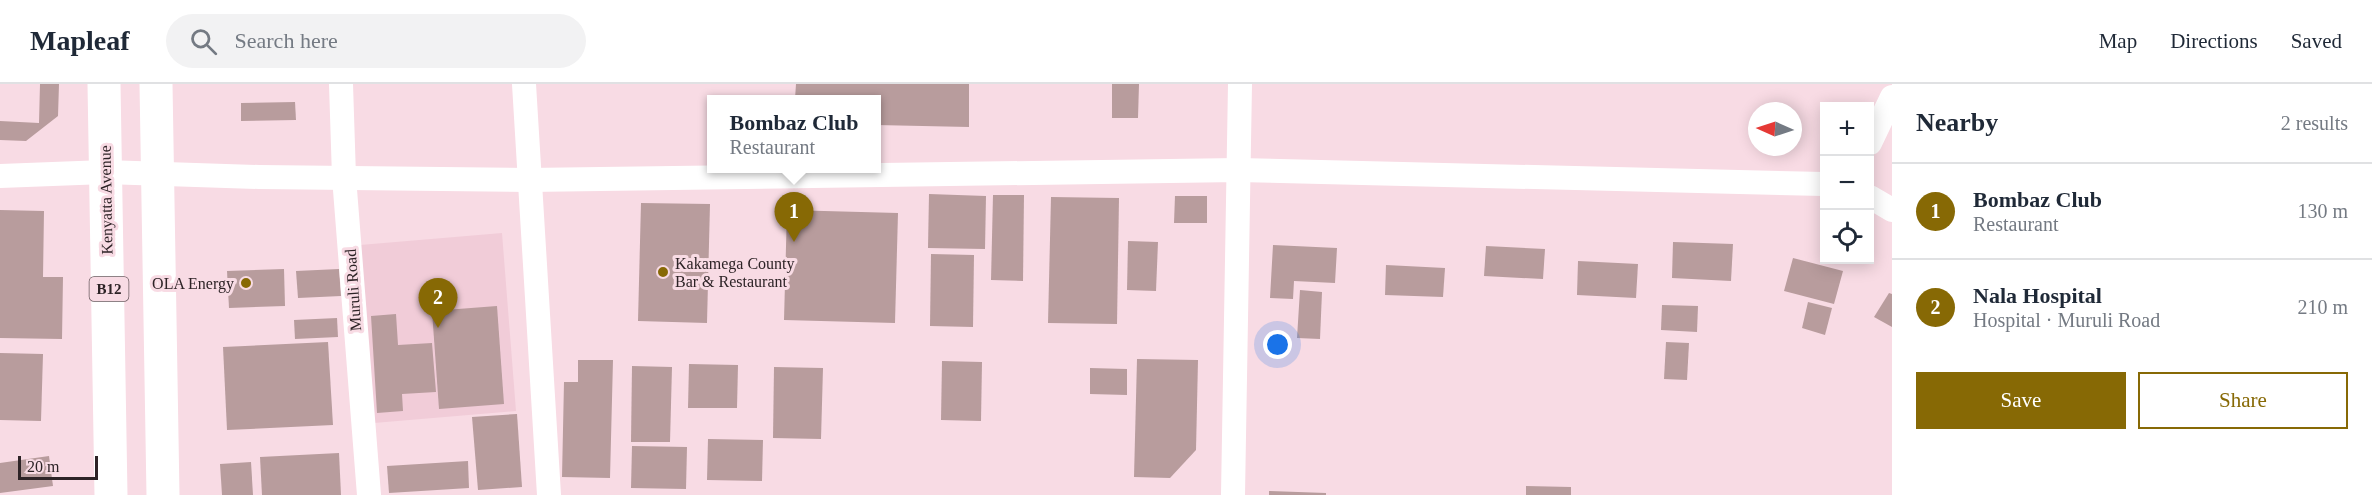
<!DOCTYPE html>
<meta charset="utf-8">
<style>
:root{--surface:#fff;--page:#f2f2f3;--text:#1f2937;--muted:#747a83;--line:#e0e1e3;--accent:#876905}
body{margin:0;font-family:"Times New Roman",serif;background:var(--page);color:var(--text)}
.controls{position:absolute;right:18px;top:18px;display:grid;overflow:hidden;border-radius:0px;box-shadow:0 3px 15px #0003}
.controls button{width:54px;height:54px;display:grid;place-items:center;padding:0;border:0;border-bottom:2px solid var(--line);background:var(--surface);color:var(--text);font:30px sans-serif}
.compass{position:absolute;left:1748px;top:18px;width:54px;height:54px;border-radius:50%;background:var(--surface);box-shadow:0 3px 15px #0003;rotate:273deg}
.scale{position:absolute;left:18px;bottom:15px;width:80px;box-sizing:border-box;padding-left:6px;border:3px solid #2d2326;border-top:0;font-size:16px;line-height:21px;white-space:nowrap;color:#2d2326;-webkit-text-stroke:4px #f8dbe4;paint-order:stroke}
.you{position:absolute;left:1278px;top:261px;width:21px;height:21px;margin:-15px;border:4px solid #fff;border-radius:50%;background:#1a73e8;box-shadow:0 0 0 9px #1a73e833}
.badge{display:grid;place-items:center;width:39px;height:39px;border-radius:50%;background:var(--accent);color:#fff;font-size:20px;font-weight:700}
.pin{position:absolute;translate:-50% -50px;filter:drop-shadow(0 2px 3px #0008)}
.pin::after{content:'';position:absolute;top:32px;width:21px;height:18px;background:inherit;clip-path:polygon(0 0,100% 0,50% 100%)}
.popup{position:absolute;left:707px;top:11px;width:174px;height:78px;box-sizing:border-box;display:grid;place-content:center;border-radius:0px;background:var(--surface);filter:drop-shadow(0 2px 4px #0005);font-size:20px;white-space:nowrap;color:var(--muted)}
.popup b{font-size:22px;color:var(--text)}
.popup::after{content:'';position:absolute;left:50%;top:100%;margin-left:-12px;border:12px solid transparent;border-top-color:var(--surface)}
.list{margin:0;padding:0;list-style:none}
h2{display:flex;justify-content:space-between;align-items:center;height:78px;margin:0;padding:0 24px;font-size:26px}
h2 small{font-size:20px;font-weight:400;color:var(--muted)}
.list li{display:grid;grid-template-columns:39px 1fr auto;gap:18px;align-items:center;box-sizing:border-box;height:96px;padding:0 24px;border-top:2px solid var(--line)}
.list b{display:block;font-size:22px;white-space:nowrap}
.list p{margin:0;font-size:20px;white-space:nowrap;color:var(--muted)}
.list em{font-size:20px;font-style:normal;color:var(--muted)}
.actions{display:flex;gap:12px;padding:18px 24px}
.actions a{flex:1;padding:14px 0;border:2px solid var(--accent);border-radius:0px;text-align:center;font-size:21px;color:var(--accent)}
.actions .main{background:var(--accent);color:#fff}
.icon{flex:none;width:33px;height:33px;fill:none;stroke:currentColor;stroke-width:2;stroke-linecap:round;stroke-linejoin:round}
.map{position:relative;flex:none;width:1892px;height:411px;overflow:hidden}
header{display:flex;align-items:center;gap:36px;box-sizing:border-box;height:84px;padding:0 30px;background:var(--surface);border-bottom:2px solid var(--line)}
header strong{font-size:28px}
nav{display:flex;gap:33px;margin-inline-start:auto;font-size:21px}
.search{width:420px;height:54px;background:var(--page);display:flex;align-items:center;gap:15px;box-sizing:border-box;padding:0 21px;border-radius:33px;color:var(--muted);font-size:22px}
main{display:flex}
aside{flex:1;background:var(--surface)}
.map>svg:first-child{display:block}
.built{fill:#f1ccd8}
.building{fill:#b89c9d}
.lines{fill:none;stroke-linecap:round;stroke-linejoin:round}
.street{stroke:#fff;stroke-width:24}
.highway{stroke:#fff;stroke-width:33}
.poi-dot{fill:#876905;stroke:#f8dbe4;stroke-width:2}
.labels{text-anchor:middle;dominant-baseline:central;stroke-width:6;stroke-linejoin:round;paint-order:stroke}
.shield{fill:#f8dbe4;stroke:#6a5a5f;stroke-width:1.5}
.shield-label{font-size:15px;font-weight:bold;fill:#2d2326}
.street-label{font-size:16px;fill:#2d2326;stroke:#f8dbe4}
.poi-label{font-size:16px;fill:#2d2326;stroke:#f8dbe4;text-anchor:start}
</style>
<header>
<strong>Mapleaf</strong>
<div class="search"><svg class="icon" aria-label="search" viewBox="0 0 24 24"><circle cx="10" cy="10" r="6"/><path d="M15 15l6 6"/></svg>Search here</div>
<nav><a>Map</a><a>Directions</a><a>Saved</a></nav>
</header>
<main>
<div class="map">
<svg width="1892" height="411" viewBox="0 0 1892 411">
<rect width="100%" height="100%" fill="#f8dbe4"/>
<path class="built" d="M502 149 516 327 374 339 360 161Z"/>
<g class="building">
<path d="M40 0H59L58 32 26 57 0 56V37L39 39Z"/>
<path d="M796 0H969V43L876 41V15H795Z"/>
<path d="M1112 0H1139L1138 34H1112Z"/>
<path d="M295 18 296 36 241 37V19Z"/>
<path d="M929 110 986 112 985 165 928 164Z"/>
<path d="M993 111H1024L1023 197 991 196Z"/>
<path d="M1175 112H1207V139H1174Z"/>
<path d="M1051 113 1119 114 1117 240 1048 239Z"/>
<path d="M641 119 710 120 707 239 638 237Z"/>
<path d="M0 126 44 127 43 193H63L62 255 0 254Z"/>
<path d="M787 126 898 129 895 239 784 236Z"/>
<path d="M1128 157 1158 158 1156 207 1127 206Z"/>
<path d="M1673 158 1733 160 1731 197 1672 194Z"/>
<path d="M1273 161 1337 164 1335 199 1294 197 1293 215 1270 214Z"/>
<path d="M1486 162 1545 165 1543 195 1484 192Z"/>
<path d="M931 170 974 171 973 243 930 242Z"/>
<path d="M1793 174 1843 187 1834 220 1784 207Z"/>
<path d="M1578 177 1638 180 1636 214 1577 211Z"/>
<path d="M1386 181 1445 184 1443 213 1385 211Z"/>
<path d="M284 185 285 222 229 224 227 187Z"/>
<path d="M339 185 341 212 298 214 296 187Z"/>
<path d="M1300 206 1322 208 1320 255 1297 254Z"/>
<path d="M1889 209 1892 210V243L1874 233Z"/>
<path d="M1808 218 1832 224 1825 251 1802 244Z"/>
<path d="M1662 221 1698 222 1697 248 1661 246Z"/>
<path d="M497 222 504 320 439 325 432 227Z"/>
<path d="M396 230 398 261 432 259 436 308 402 310 403 327 377 329 371 232Z"/>
<path d="M337 234 338 253 295 255 294 236Z"/>
<path d="M328 258 333 341 227 346 223 263Z"/>
<path d="M1666 258 1689 259 1687 296 1664 295Z"/>
<path d="M0 269 43 270 41 337 0 336Z"/>
<path d="M1137 275 1198 276 1196 366 1170 394 1134 393Z"/>
<path d="M578 276H613L610 394 562 393 564 298H578Z"/>
<path d="M942 277 982 278 981 337 941 336Z"/>
<path d="M689 280 738 281 737 324H688Z"/>
<path d="M632 282 672 283 670 358H631Z"/>
<path d="M774 283 823 284 821 355 773 354Z"/>
<path d="M1090 284 1127 285V311L1090 310Z"/>
<path d="M517 330 522 403 478 406 472 333Z"/>
<path d="M708 355 763 356 762 397 707 396Z"/>
<path d="M632 362 687 363 686 405 631 404Z"/>
<path d="M339 369 341 411H262L260 373Z"/>
<path d="M49 372 53 402 0 409V379Z"/>
<path d="M468 377 469 404 389 409 387 382Z"/>
<path d="M251 378 253 411H222L220 380Z"/>
<path d="M1526 402 1571 403V411H1526Z"/>
<path d="M1269 407 1326 409V411H1269Z"/>
</g>
<g class="lines">
<g class="street">
<path d="M341 0 344 93 369 411"/>
<path d="M524 0 549 411"/>
<path d="M1870 59 1892 13"/>
<path d="M0 92 105 88 259 93 528 96 1238 86 1824 100"/>
<path d="M1870 113 1892 126"/>
<path d="M1233 411 1240 0"/>
</g>
<g class="highway">
<path d="M104 0 111 411"/>
<path d="M156 0 163 411"/>
</g>
</g>
<g class="poi-dot">
<circle cx="663" cy="188" r="6"/>
<circle cx="246" cy="199" r="6"/>
</g>
<g class="labels">
<rect class="shield" x="89.5" y="193" width="39" height="24" rx="4.5"/>
<g class="shield-label">
<text x="109" y="205">B12</text>
</g>
<g class="street-label">
<text transform="translate(106 116) rotate(-91)">Kenyatta Avenue</text>
<text transform="translate(353 206) rotate(-94)">Muruli Road</text>
</g>
<g class="poi-label">
<text x="675" y="179">Kakamega County<tspan x="675" dy="18">Bar &amp; Restaurant</tspan></text>
<text x="234" y="199" text-anchor="end">OLA Energy</text>
</g>
</g>
</svg>
<div class="controls">
<button>+</button>
<button>−</button>
<button><svg class="icon" aria-label="locate" viewBox="0 0 24 24"><circle cx="12" cy="12" r="6"/><path d="M12 2v4M12 18v4M2 12h4M18 12h4"/></svg></button>
</div>
<svg class="compass" viewBox="-18 -18 36 36"><path d="M0-13l5 13h-10z" fill="#e53935"/><path d="M0 13l5-13h-10z" fill="#747a83"/></svg>
<div class="scale">20 m</div>
<div class="you"></div>
<div class="pin badge" style="left:794px;top:158px">1</div>
<div class="popup"><b>Bombaz Club</b>Restaurant</div>
<div class="pin badge" style="left:438px;top:244px">2</div>
</div>
<aside>
<h2>Nearby<small>2 results</small></h2>
<ul class="list">
<li><span class="badge">1</span><div><b>Bombaz Club</b><p>Restaurant</p></div><em>130 m</em></li>
<li><span class="badge">2</span><div><b>Nala Hospital</b><p>Hospital · Muruli Road</p></div><em>210 m</em></li>
</ul>
<div class="actions"><a class="main">Save</a><a>Share</a></div>
</aside>
</main>
